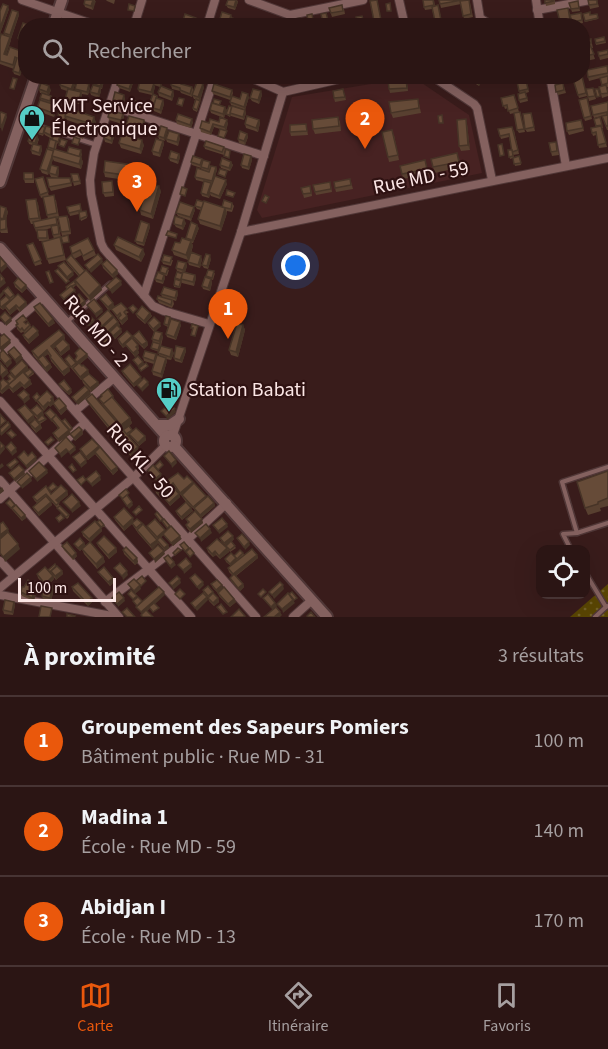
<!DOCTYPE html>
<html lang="fr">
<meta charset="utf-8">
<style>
:root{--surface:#2b1514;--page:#331e1d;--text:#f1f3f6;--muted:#a69fa0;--line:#473434;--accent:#ea580c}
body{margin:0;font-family:"Source Sans 3",sans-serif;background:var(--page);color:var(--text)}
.controls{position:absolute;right:18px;bottom:18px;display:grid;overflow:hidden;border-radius:12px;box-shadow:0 6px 24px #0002}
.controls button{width:54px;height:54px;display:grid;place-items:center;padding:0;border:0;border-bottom:2px solid var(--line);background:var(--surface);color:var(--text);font:30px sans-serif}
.scale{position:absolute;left:18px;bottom:15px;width:98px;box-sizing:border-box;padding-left:6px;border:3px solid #fce7e6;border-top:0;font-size:16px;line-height:21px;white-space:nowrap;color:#fce7e6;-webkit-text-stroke:4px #2f1212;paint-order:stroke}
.you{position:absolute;left:296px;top:266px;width:21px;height:21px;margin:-15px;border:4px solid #fff;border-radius:50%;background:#1a73e8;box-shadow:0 0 0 9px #1a73e833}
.badge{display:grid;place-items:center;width:39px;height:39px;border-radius:50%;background:var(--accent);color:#fff;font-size:20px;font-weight:700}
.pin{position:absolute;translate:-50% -50px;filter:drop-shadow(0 2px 3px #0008)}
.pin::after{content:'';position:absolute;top:32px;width:21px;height:18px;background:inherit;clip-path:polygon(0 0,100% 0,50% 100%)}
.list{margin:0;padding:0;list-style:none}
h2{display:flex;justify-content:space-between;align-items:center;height:78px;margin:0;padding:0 24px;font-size:26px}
h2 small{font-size:20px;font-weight:400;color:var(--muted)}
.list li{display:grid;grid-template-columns:39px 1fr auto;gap:18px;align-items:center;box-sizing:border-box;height:90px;padding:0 24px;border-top:2px solid var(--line)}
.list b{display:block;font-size:22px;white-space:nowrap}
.list p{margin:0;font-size:20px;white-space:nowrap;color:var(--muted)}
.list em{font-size:20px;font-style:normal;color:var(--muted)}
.icon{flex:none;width:33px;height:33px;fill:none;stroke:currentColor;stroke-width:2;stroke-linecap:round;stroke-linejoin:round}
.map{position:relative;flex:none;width:608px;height:617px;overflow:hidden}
.search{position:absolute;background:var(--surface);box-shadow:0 6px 24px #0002;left:18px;right:18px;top:18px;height:66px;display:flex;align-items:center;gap:15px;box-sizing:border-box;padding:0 21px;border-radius:24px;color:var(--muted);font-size:22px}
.sheet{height:348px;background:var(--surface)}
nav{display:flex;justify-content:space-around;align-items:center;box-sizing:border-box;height:84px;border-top:2px solid var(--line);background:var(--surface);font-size:16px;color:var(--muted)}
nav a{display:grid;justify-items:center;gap:3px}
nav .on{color:var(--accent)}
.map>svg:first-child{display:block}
.built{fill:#472222}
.park{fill:url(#park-dots)}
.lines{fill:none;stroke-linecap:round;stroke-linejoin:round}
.lane-casing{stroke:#503737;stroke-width:7}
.street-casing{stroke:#503737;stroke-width:10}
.secondary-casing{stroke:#503737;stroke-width:14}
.lane{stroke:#84615f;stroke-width:4}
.street{stroke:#84615f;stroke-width:8}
.secondary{stroke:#84615f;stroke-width:10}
.wall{fill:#584030;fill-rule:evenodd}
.shaded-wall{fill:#473427}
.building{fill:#664b38;stroke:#473427;stroke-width:1.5}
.labels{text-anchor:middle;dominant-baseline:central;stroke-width:4.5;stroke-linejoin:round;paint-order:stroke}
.poi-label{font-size:20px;fill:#fce7e6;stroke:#2f1212;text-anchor:start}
.street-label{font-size:20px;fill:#fce7e6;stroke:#2f1212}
</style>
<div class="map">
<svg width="608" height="617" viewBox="0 0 608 617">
<defs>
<pattern id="park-dots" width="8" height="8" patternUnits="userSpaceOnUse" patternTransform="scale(1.5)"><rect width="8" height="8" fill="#594503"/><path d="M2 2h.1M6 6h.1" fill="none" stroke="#726028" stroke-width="1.8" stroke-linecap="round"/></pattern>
</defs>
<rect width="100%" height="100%" fill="#391c1b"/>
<path class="built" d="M413 77 469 115 482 173 262 218 257 210 292 97Z"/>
<path class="park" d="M608 584V617H570Z"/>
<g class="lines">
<g class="lane-casing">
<g id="lane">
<path d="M22 121 44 128"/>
<path d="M51 130 97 145"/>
<path d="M68 321 110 284"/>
<path d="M608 467 562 482 577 533 608 523"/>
<path d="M571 550 563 534 577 533"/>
<path d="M586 574 606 607"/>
<path d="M595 617 607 606"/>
</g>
</g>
<g class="street-casing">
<g id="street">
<path d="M22 0 98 26"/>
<path d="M249 0 290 15 363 0"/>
<path d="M399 0 405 26"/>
<path d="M477 0 480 18 492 26"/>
<path d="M536 0 540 26"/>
<path d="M537 10 590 0"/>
<path d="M134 26 142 0"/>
<path d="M207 26 215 0"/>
<path d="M119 76 94 153 90 180 91 194 101 243 104 249 153 306 164 311 209 324"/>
<path d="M247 76 283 92 353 76"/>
<path d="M432 76 474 104 477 108 492 180"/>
<path d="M550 76 566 166"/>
<path d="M111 106 264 156"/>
<path d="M241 232 608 158"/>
<path d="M144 295 215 76"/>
<path d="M0 326 256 617"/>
<path d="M4 331 44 297"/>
<path d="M0 355 15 342"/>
<path d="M0 401 191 617"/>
<path d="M75 411 114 378"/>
<path d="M173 435 241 232 283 92"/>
<path d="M0 480 119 617"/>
<path d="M0 499 85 423"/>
<path d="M0 561 14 576"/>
<path d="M0 588 133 478 166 445"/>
<path d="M0 595 117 617"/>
<path d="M105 602 187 540 227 503"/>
<path d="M293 617 312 600"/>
</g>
</g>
<g class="secondary-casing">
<g id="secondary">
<path d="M53 26 62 0"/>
<path d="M0 182 36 76"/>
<path d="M0 248 166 436"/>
<path d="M157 425H170L179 419"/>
<circle cx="170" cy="441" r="6"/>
<path d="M174 446 327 617"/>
</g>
</g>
<use href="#lane" class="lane"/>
<use href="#street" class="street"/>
<use href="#secondary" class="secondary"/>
</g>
<g class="wall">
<path d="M85 0H95L93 10 85 7 84 4Z"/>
<path d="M106 0H115L114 4 107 1Z"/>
<path d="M228 0H237L238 2 235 10 228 8 226 5Z"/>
<path d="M434 0 435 6 438 5 439 9 443 26H436L432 9 425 10 424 7Z"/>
<path d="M439 0H464L470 3 473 17 464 19 461 4 441 8Z"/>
<path d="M545 0H555V4L546 6Z"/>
<path d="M597 0 599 7 590 9 589 5Z"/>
<path d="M578 1 580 11 572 12 571 9Z"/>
<path d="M329 8 344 9 345 14 332 17Z"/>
<path d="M0 9V10L9 9 0 34 1 36H5L4 33 18 12 19 15 11 39 10 38 11 40 6 55 21 51 26 45V59L20 76 14 74 13 71 14 69 0 64Z"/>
<path d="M569 11 573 26H561L560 22Z"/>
<path d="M581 13 583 23 573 25 572 22Z"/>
<path d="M583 14 590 15 597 14 598 19 585 22Z"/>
<path d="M231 15 232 18 250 26H220L219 22Z"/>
<path d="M26 26V44L19 42 18 38Z"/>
<path d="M604 37 606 43 596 45 595 39Z"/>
<path d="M591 39 593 48H591L595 59 582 62V41Z"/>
<path d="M608 50V58L600 60 599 56Z"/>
<path d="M608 70V87H607L608 96 602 98 599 87 602 86 600 78 589 81 588 77Z"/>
<path d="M69 76H81L79 80Z"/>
<path d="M140 76H163L161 87 173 91 174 95 172 101 159 96 158 92 160 87 154 85 155 87 153 94 158 97 157 98 163 100 164 104 161 114 154 111 153 108 154 105 151 103 150 102 152 95 139 92 138 89 142 80Z"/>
<path d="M190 76H208L206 83 191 78Z"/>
<path d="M467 76H484L482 79H481L482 81 479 86 468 79Z"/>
<path d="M525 76 529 92 526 93 528 101 520 103 519 100 520 94 519 91Z"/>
<path d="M572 76H582L587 96 579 98Z"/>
<path d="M134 80 130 92 119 88 117 85Z"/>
<path d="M104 81 102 89H101V91L99 98 91 95 90 92 94 85V84Z"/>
<path d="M407 83 408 91 390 93 389 89Z"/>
<path d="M563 83 566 93 558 95 555 85Z"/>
<path d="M183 84 192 87 194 91 192 97 181 93 180 91 172 89 171 85Z"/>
<path d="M60 85H75L73 90 76 91 75 89 90 88 88 95 82 94V95L80 104 69 103 71 104V105L70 109 96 122 94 129 67 120 63 132 56 130 55 126 66 102 65 99 67 91 61 89Z"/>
<path d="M204 87 197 112 193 110V108L195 99H194L192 95Z"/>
<path d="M593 88 596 99 589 101 586 89Z"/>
<path d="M39 89 51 90 49 95 51 96 53 99 51 104 56 105 57 109 54 117 43 113 41 118 37 117 35 113 41 100 40 98 42 93H40Z"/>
<path d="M343 89 346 100 335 102 334 98Z"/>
<path d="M232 90 233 93 232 96 240 99 249 97 245 110 231 105 230 102V100L213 94 212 91Z"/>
<path d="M261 91 262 95 259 104 252 101 250 98Z"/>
<path d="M514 95 519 112 510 114 508 108 505 109 501 98Z"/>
<path d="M125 98 123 107 114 104 113 100Z"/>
<path d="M587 98 592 119 585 121 584 118Z"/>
<path d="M418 99 421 113 393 118 391 113Z"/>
<path d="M221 101 220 105 227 110 224 118 211 113 210 110Z"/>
<path d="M608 102V130H607L602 116 594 118 593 115Z"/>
<path d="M142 103 143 106 141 113 132 110 131 107Z"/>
<path d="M245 110 246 113 244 120 231 116V115L230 117 227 115 226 114Z"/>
<path d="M520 112 525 132 519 133 517 130Z"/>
<path d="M531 113 535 131 527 132 525 129Z"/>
<path d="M123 114 124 117 122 124 109 120 108 117Z"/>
<path d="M338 117 340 122 341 131 315 134 313 129Z"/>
<path d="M600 117 603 128H602L607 147 599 148 596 135 593 136 592 133 596 127 594 119Z"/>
<path d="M144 120 145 123 143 132 128 128 126 125Z"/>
<path d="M176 120 193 122 191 128 177 124Z"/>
<path d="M259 120 260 123 258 132 246 128 245 124Z"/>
<path d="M581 120 584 131 569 135 567 131Z"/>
<path d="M219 122 228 123 226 131 214 127 211 135 201 132 200 128Z"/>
<path d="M306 124 308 135 291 136 290 132Z"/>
<path d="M467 124 470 150 461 151 459 146Z"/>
<path d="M161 126 165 141 159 139 158 136Z"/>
<path d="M66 130 83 131 84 135 83 139 67 133Z"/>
<path d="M514 130 519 154 513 155V154L514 157 519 156 521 165 515 166 513 158 510 159 508 150H512L509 137 501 139 500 136Z"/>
<path d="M54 131 52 139 45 135 44 133 43 136 38 134 37 133Z"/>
<path d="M113 133 114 137 112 144 105 142 104 138Z"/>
<path d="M247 134 248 137 245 145 239 143 238 139Z"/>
<path d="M394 135 399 160 389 162 388 157Z"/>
<path d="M60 136V137L58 144 57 143 56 150 67 153 82 154 81 157 83 162 81 169 54 161 53 159 51 165 59 170 58 178 71 181 72 186 51 191 49 187 58 178 51 177 49 173 51 166 48 175 42 173 40 169 48 150V147L52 140Z"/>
<path d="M180 138 178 146 167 142 166 139Z"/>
<path d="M39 139 37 145 41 146 42 150 40 156 32 154 31 150 32 145 29 144 28 141Z"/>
<path d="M163 141 164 144 160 157 153 155 152 151Z"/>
<path d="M119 143 144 145 141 154 121 148Z"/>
<path d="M557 145 559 155 552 156 551 152Z"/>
<path d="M204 146 224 147 225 150 224 155 205 149Z"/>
<path d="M179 154 180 157 178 164 170 161 169 158Z"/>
<path d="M251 156 252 160 249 170 242 168 241 165Z"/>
<path d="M459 158 461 167 435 173 433 167Z"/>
<path d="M202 159 203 161 211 166 216 167 217 170 215 176 227 184 220 199 211 196 210 194 209 198 202 196 201 193 204 182 196 180 195 177 202 170 201 168 192 165 191 162Z"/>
<path d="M425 160 429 174 403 179 402 174Z"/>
<path d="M231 162 233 165 230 171 221 168 220 165Z"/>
<path d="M133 165 135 170 133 181 105 177 104 172Z"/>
<path d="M33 173 34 176V183H25L24 179Z"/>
<path d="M71 174H78L81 184 74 186Z"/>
<path d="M43 177 49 196 44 197 56 200 59 217 67 216 69 219 71 234 62 236 58 218 57 219 61 237 60 238 66 260 73 258 70 247 94 250 96 255 84 261 82 255 74 259 100 285 102 290 90 301 76 285 73 288 76 294 65 302 62 298 60 295 67 290V289L76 284 75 280 79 277 67 263 66 260 49 264 47 259 45 241H39L37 231 36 232 34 224H31L29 219 36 199 38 204 41 220 48 219 43 197 41 198 35 179ZM51 228 54 239 49 240 48 233 47 230H44Z"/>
<path d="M351 182 353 189 336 192 335 188Z"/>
<path d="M113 184 114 196 105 197 103 193Z"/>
<path d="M331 186 332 192 316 195 315 192Z"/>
<path d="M311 189 312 196 304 198 303 194Z"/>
<path d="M161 191 153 219 141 215 140 210Z"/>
<path d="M232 203 234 206 232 212 227 211V213L221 231 200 224 198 219 201 210 197 209 195 206 222 207Z"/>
<path d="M80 204 82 212 86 211 87 218 81 221 79 214 70 216 69 213Z"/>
<path d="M0 206 6 208 8 212 6 219 8 233H1L0 231Z"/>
<path d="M195 210 191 221 178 216 176 213Z"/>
<path d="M186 223 183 230 176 227 174 224Z"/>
<path d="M149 224 150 227 144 246 137 244 135 241Z"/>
<path d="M199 228 193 243H192L193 246 191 253 202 259 200 268 189 265 188 262V260L174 255 172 250 180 243 186 239V238Z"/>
<path d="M33 243 42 264 35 266 27 245Z"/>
<path d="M114 245 145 254 141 262 116 250Z"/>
<path d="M211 259 208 269 204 268 202 265Z"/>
<path d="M173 260 171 266 163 264 162 261Z"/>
<path d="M186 263 187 266 185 272 195 275 196 278 194 286 182 283V281L180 288 174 287V285L176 280 175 278 183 274V273L177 271 176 268Z"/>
<path d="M102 264 117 270 118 274 113 278 103 268Z"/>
<path d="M169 270 167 276 164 275 165 278 163 284 156 282 155 279 160 273V272Z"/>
<path d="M215 273 213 280 211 279 212 283 210 291 203 289 202 286 207 278 206 276Z"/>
<path d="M14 283 27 288 22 293 15 287Z"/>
<path d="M3 291 26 302 27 305 20 312 17 309 10 315 5 308 3 310 0 308V301L7 297Z"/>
<path d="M177 291 178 294 176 301 173 300 174 304 172 308 159 303 157 299 162 297 161 294Z"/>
<path d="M100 299 114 306 129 312 126 314 128 319 122 325 111 309 109 311 102 302Z"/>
<path d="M34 307 55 323 49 327 35 311Z"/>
<path d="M150 313 152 316 145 324 137 317 136 314Z"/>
<path d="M113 316 120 325 119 326 122 332 115 339 111 333 109 335 113 342 106 348 102 343 101 340 108 334 98 323 97 320Z"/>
<path d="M170 317 171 319 181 325 176 340 167 337 166 334 168 327 164 325V324Z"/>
<path d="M16 321 30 325 31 327 39 335 29 344 24 338 23 335 25 333 23 332 21 333 17 329Z"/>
<path d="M148 323 161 326 155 331 163 337 161 346 174 353 171 360 166 359 167 361 162 378 153 375 152 371 154 364 144 361 143 357H156L159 355V352L151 349V348L153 342 152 339 154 332 149 326Z"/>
<path d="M243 325 245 330 238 357 231 355 229 350Z"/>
<path d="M64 335 65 339 64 340 69 345 70 349 61 356 55 347 54 348 69 367 70 371 64 376 51 361 50 357 48 354 44 357 50 364 52 367 47 372 33 355 32 351Z"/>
<path d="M132 336 139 348 138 350 139 353 135 357 126 346 123 348 119 343 118 339Z"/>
<path d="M133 336 147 342 148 345 144 349 134 339Z"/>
<path d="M185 348 186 351 182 363 175 361 174 358Z"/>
<path d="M75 353 87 354 88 357 80 364 88 370 89 374 98 382 99 385 91 392 83 383 82 380H81L66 362 65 359 77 365 75 360 77 357Z"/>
<path d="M27 366 29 370 33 372 34 374 28 378 32 384 25 389 22 386 13 393 9 388 2 394 0 392V382H7L10 379 8 376 11 374 10 371Z"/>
<path d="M122 371 142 380 134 387 123 374Z"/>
<path d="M59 384 72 392 69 395 60 387Z"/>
<path d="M101 395 113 396 114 399 130 418 132 423 129 426 133 431 145 436 146 440 139 446 131 437 129 434 128 436 139 452 132 458 87 402 86 399 105 409 99 399 102 397Z"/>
<path d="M33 397H53L54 401 53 403 67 409 61 415 53 404 50 407 49 405 44 411Z"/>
<path d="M31 410 44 415H43L46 420 40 424 42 428 36 433 31 427 30 424 37 421V419L32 413Z"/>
<path d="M45 413 73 429 70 432 69 431 71 434 82 430 83 434 75 441 70 434 59 442 54 436 53 433 58 428Z"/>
<path d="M99 446 118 470 113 475 95 454 88 460 81 452 80 449Z"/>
<path d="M608 471V506L600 508 601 511 588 515 585 508Z"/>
<path d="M184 479 194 484 206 498 214 503 215 506 201 518 203 523 191 533 187 528 186 525 188 523 186 519 195 511V510L188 504 193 511 182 520 177 514 176 511 186 502 174 486 170 491 179 494 180 497 170 506 164 498 162 499 156 493 155 489Z"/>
<path d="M67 491 68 495 58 503 60 506 69 515V517L67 519 49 499 52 505 39 516 34 510 33 507 37 503 34 500 33 497Z"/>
<path d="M6 503 25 515 26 518 22 521Z"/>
<path d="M114 517 134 521 142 525 157 540 148 529 147 526 180 536 181 539 173 546 164 535 161 537 168 545 169 548 165 551 158 543 152 549 138 533 132 524 124 531 115 520Z"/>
<path d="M98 525H104L105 526 101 528 102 531 90 542 103 557 105 562 97 569 84 554 82 549 80 551 76 547 74 544 84 543 86 546 90 542 83 536 82 532Z"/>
<path d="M220 538 234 539 231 542 236 548 230 552 228 549 229 552 220 559 216 555 213 557 208 552 207 548 226 546 221 541Z"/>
<path d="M97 543 116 548 117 552 109 559 98 546Z"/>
<path d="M62 546 77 556 73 560 64 550Z"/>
<path d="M123 550 137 558 138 562 135 565 124 554Z"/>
<path d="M243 553 244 555 238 560 257 555 258 558 236 576 243 584 244 587 240 591 231 581 230 578 232 575 229 572 228 568 231 566 226 562 225 559Z"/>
<path d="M49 571H62L63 574 56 580 53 576 54 579 48 585 52 586 54 589 51 601 43 599 42 596 44 585 38 578 37 574Z"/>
<path d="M98 572 115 581 110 586 100 575Z"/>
<path d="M211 584 223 588 234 599 236 602 230 607 219 596 218 593 213 588Z"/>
<path d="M72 587 93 601 88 606 73 591Z"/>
<path d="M37 589 34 601 22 596 21 592Z"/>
<path d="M203 590 218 598 219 602 214 606 209 601 208 598 204 594Z"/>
<path d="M14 602 15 605 13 615 4 614 3 610Z"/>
</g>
<g class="shaded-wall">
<path d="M93 0 96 1 93 10 91 6Z"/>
<path d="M236 0 238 2 235 10 234 7Z"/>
<path d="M8 6 9 9 0 34 1 37 0 40V28Z"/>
<path d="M18 12 19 15 11 39 10 35Z"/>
<path d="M10 37 11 40 5 58 4 54Z"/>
<path d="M26 52V59L20 76 19 73Z"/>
<path d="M160 76H163L161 87 159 82Z"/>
<path d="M183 76H186L182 87 181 84Z"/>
<path d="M133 77 134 80 130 92 129 89Z"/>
<path d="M481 77 482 81 479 86 477 82Z"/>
<path d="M103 78 104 81 102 89 100 86Z"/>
<path d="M74 82 75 85 72 93 71 89Z"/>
<path d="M154 83 155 87 153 95 151 92Z"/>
<path d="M89 84 90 88 88 95 87 92Z"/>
<path d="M203 84 204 87 200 101 198 97Z"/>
<path d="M49 86 51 90 48 96 47 92Z"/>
<path d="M100 87 101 91 99 98 98 94Z"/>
<path d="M173 91 174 95 172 101 171 97Z"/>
<path d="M261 91 262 95 259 104 258 100Z"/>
<path d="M81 92 82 95 80 104 79 101Z"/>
<path d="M248 94 249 97 245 110 244 107Z"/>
<path d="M124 95 125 98 123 107 122 103Z"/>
<path d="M163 100 164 104 161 114 160 110Z"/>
<path d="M142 103 143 106 141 113 140 110Z"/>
<path d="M56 105 57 109 54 117 53 113Z"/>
<path d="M225 107 227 110 224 118 223 114Z"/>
<path d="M245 110 246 113 244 120 243 117Z"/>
<path d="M6 114 7 117 2 132 1 128Z"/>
<path d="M123 114 124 117 122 124 121 120Z"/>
<path d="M66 116 67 120 63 132 62 128Z"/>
<path d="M94 117 96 122 94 129 92 124Z"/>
<path d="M192 119 193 122 191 128 190 125Z"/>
<path d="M466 119 467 124 470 150 468 145Z"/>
<path d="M144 120 145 123 143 132 142 129Z"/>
<path d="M227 120 228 123 226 131 224 127Z"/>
<path d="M259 120 260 123 258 132 256 128Z"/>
<path d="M213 124 214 127 211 135 210 132Z"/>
<path d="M53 128 54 131 52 139 50 135Z"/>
<path d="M167 128 168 131 165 141 164 138Z"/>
<path d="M113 133 114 137 112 144 111 141Z"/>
<path d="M179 134 180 138 178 146 177 142Z"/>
<path d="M247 134 248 137 245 145 244 141Z"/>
<path d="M37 136 39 139 36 146 35 143Z"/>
<path d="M142 140 144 145 141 154 140 149Z"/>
<path d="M163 141 164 144 160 157 159 153Z"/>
<path d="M41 146 42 150 40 156 39 153Z"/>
<path d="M81 150 82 154 81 157 83 162 81 169 79 164V157Z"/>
<path d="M179 154 180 157 178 164 177 160Z"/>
<path d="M52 156 53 159 48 175 47 171Z"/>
<path d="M251 156 252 160 249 170 248 167Z"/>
<path d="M231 162 233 165 230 171 229 168Z"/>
<path d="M133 165 135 170 133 181 131 176Z"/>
<path d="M58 167 59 170 58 178 56 175Z"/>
<path d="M216 167 217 170 213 184 212 181Z"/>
<path d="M226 180 227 184 220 199 219 196Z"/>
<path d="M211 183 212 186 209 198 207 195Z"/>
<path d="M159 186 161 191 153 219 151 214Z"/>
<path d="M36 199 38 204 41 223 39 218Z"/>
<path d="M194 207 195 210 191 221 190 217Z"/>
<path d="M6 208 8 212 5 222 3 219Z"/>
<path d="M225 208 227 213 221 231 220 226Z"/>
<path d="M184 219 186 223 183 230 182 226Z"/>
<path d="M149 224 150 227 144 246 143 243Z"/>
<path d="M197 225 199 228 193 243 192 240Z"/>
<path d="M191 241 193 246 188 260 186 255Z"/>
<path d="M143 249 145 254 141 262 139 257Z"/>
<path d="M210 255 211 259 208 269 207 266Z"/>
<path d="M201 256 202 259 200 268 198 265Z"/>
<path d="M102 259 103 262 91 273 89 270Z"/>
<path d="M186 263 187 266 185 273 183 270Z"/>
<path d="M6 264 7 267 1 273 0 269Z"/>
<path d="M117 270 118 274 113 278 112 275Z"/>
<path d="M73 272 74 275 68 280 67 277Z"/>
<path d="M164 275 165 278 163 284 162 281Z"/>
<path d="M195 275 196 278 194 286 193 282Z"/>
<path d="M4 279 6 283 0 288V283Z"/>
<path d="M211 279 212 283 210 291 208 288Z"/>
<path d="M121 281 122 285 112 294 110 290Z"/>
<path d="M26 285 27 288 22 293 21 290Z"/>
<path d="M100 285 102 290 90 301 89 296Z"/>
<path d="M75 290 76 294 65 302 64 299Z"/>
<path d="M3 291 4 294 0 299V294Z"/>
<path d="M177 291 178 294 176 301 175 298Z"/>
<path d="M10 300 11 303 5 306V308L3 310 1 307Z"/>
<path d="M85 301 86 304 74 314 73 310Z"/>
<path d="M26 302 27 305 20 312 19 308Z"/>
<path d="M113 303 115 307 109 311 108 307Z"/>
<path d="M16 305 17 309 10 315 9 311Z"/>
<path d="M102 309 103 312 96 318 95 314Z"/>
<path d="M150 313 152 316 145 324 144 321Z"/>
<path d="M113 316 114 319 103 329 102 326Z"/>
<path d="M127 316 128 319 122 325 121 321Z"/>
<path d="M11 318 12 321 6 326 5 323Z"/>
<path d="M53 319 55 323 49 327 48 324Z"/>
<path d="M94 320 95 324 90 328 88 325Z"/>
<path d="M118 322 120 325 109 335 107 332Z"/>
<path d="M180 322 181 325 176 340 174 337Z"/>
<path d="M160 323 161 326 155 332 153 329Z"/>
<path d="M243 325 245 330 238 357 236 352Z"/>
<path d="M121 329 122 332 115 339 113 336Z"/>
<path d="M38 331 39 335 29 344 28 340Z"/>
<path d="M162 333 163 337 160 345 159 341Z"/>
<path d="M64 335 65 339 53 349 51 346Z"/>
<path d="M132 336 133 340 125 344 126 346 123 348 122 345Z"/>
<path d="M112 338 113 342 106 348 105 344Z"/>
<path d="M10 340 11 343 1 352 0 348Z"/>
<path d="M147 342 148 345 144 349 142 345Z"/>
<path d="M69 345 70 349 61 356 60 353Z"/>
<path d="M138 345 139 348 138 350 139 353 135 357 133 353 136 347Z"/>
<path d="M185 348 186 351 182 363 180 360Z"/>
<path d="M172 349 174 353 171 360 170 357Z"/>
<path d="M47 350 48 354 39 361 38 358Z"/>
<path d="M87 354 88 357 78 366 77 362Z"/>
<path d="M21 355 23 358 16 364 15 360Z"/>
<path d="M166 358 167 361 162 378 161 374Z"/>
<path d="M11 359 12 363 7 368 5 364Z"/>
<path d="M143 362 145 365 139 370 138 366Z"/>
<path d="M50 364 52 367 47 372 45 368Z"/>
<path d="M27 366 29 370 16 380 15 377Z"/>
<path d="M69 367 70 371 64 376 62 372Z"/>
<path d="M7 370 9 373 2 379 1 375Z"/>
<path d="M88 370 89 374 81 380 80 377Z"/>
<path d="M141 377 142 380 134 387 133 384Z"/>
<path d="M30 380 32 384 25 389 24 386Z"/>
<path d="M20 382 22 386 13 393 12 389Z"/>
<path d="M98 382 99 385 91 392 90 388Z"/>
<path d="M148 382 149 385 142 392 141 389Z"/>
<path d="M9 384V388L2 394 1 391Z"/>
<path d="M71 389 72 392 69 395 67 392Z"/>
<path d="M89 390 91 394 78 405 76 402Z"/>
<path d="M29 395 30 399 24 404 23 400Z"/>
<path d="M53 397 54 401 53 402 54 404 50 407 49 403Z"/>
<path d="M48 402 49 405 44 411 43 407Z"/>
<path d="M66 406 67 409 61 415 59 411Z"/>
<path d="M175 409 176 412 167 420 166 416Z"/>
<path d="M43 411 44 415 38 420 37 416Z"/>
<path d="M34 415 35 419 28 424 27 421Z"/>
<path d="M130 418 132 423 123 430 121 425Z"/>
<path d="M10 425 11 427 1 436V434Z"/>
<path d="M40 425 42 428 36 433 35 429Z"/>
<path d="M69 430 71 434 59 442 58 439Z"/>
<path d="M82 430 83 434 75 441 74 438Z"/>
<path d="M145 436 146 440 139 446 138 443Z"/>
<path d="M4 446 5 449 0 455V450Z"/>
<path d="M99 446 100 450 88 460 86 457Z"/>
<path d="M75 447 76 450 70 455 69 452Z"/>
<path d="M138 447 139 452 132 458 130 453Z"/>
<path d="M16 448 17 452 12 456 11 453Z"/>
<path d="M66 449 68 452 61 458 60 454Z"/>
<path d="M36 457 37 460 27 469 26 466Z"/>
<path d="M86 460 87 463 81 468 80 465Z"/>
<path d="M176 460 177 463 172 468 171 464Z"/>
<path d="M18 462V463L11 470 10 468Z"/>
<path d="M2 463 4 466 0 469V465Z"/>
<path d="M117 467 118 470 113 475 111 471Z"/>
<path d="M24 470 25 474 15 482 14 479Z"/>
<path d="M47 470 48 473 37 482 36 479Z"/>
<path d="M161 474 162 478 157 482 155 479Z"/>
<path d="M100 476 101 480 92 487 91 484Z"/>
<path d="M31 477 32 481 22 489 21 486Z"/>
<path d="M193 482 194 486 181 496 180 493Z"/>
<path d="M173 483 174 486 162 499 161 496Z"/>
<path d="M2 487 4 491 0 494V489Z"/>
<path d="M67 491 68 495 57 504 56 500Z"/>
<path d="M179 494 180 497 170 506 169 503Z"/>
<path d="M51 502 52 505 39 516 38 513Z"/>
<path d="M79 502 81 506 72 513 71 510Z"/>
<path d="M132 502 133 505 129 509 127 506Z"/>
<path d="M214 503 215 506 201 518 200 515Z"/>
<path d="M191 508 193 511 182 520 181 517Z"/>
<path d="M25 515 26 518 22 521 21 518Z"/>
<path d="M133 518 134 522 124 531 123 527Z"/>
<path d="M202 519 203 523 191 533 190 529Z"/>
<path d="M227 524 228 527 219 534 218 531Z"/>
<path d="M101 528 102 531 90 543 89 539Z"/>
<path d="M8 529 9 532 0 539V535Z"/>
<path d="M210 529 212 533 201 542 200 538Z"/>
<path d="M165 530 166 533 158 540 157 537Z"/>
<path d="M180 536 181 539 173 546 171 543Z"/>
<path d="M233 536 234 539 226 546 224 543Z"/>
<path d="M157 540 158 543 152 549 150 545Z"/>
<path d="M249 542 250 545 245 550 244 547Z"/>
<path d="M84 543 86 546 80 551 78 548Z"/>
<path d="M18 544 20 549 5 562 3 557Z"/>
<path d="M168 545 169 548 165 551 164 548Z"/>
<path d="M116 548 117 552 109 559 108 555Z"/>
<path d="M227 548 229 552 220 559 219 556Z"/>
<path d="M164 551 165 554 155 563 154 559Z"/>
<path d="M215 551 216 555 213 557 212 554Z"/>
<path d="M76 553 77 556 73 560 72 557Z"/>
<path d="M257 555 258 558 234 577 233 574Z"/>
<path d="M103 557 105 562 97 569 96 564Z"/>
<path d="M137 558 138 562 135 565 133 561Z"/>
<path d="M236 558 237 561 231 567 230 564Z"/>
<path d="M174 562 176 565 171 569 170 566Z"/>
<path d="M191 564 192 567 184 574 183 570Z"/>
<path d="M62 571 63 574 56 580 55 576Z"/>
<path d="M127 571 128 575 123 580 122 576Z"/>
<path d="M53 576 54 579 46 587 45 584Z"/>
<path d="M113 578 115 581 110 586 108 582Z"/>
<path d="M180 579 181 583 173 590 172 586Z"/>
<path d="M203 582 204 585 199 590 197 587Z"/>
<path d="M243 584 244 587 240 591 238 588Z"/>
<path d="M36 585 37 589 34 601 32 598Z"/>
<path d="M140 585 141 589 135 594 134 591Z"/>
<path d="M222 585 223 588 218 593 216 590Z"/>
<path d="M283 585 284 589 274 599 272 595Z"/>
<path d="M52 586 54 589 51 601 50 598Z"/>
<path d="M164 592 165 595 142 616 141 612Z"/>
<path d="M207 597 208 600 197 611 195 608Z"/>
<path d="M92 598 93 601 88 606 86 602Z"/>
<path d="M124 598 125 601 118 607 117 604Z"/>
<path d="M218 598 219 602 214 606 213 603Z"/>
<path d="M234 599 236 602 230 607 228 604Z"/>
<path d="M293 600 295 603 283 613 282 609Z"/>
<path d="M14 602 15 605 13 615 12 612Z"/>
<path d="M275 603 277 606 272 610 271 607Z"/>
<path d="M280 612 282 615 280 617H274Z"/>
</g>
<g class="building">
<path d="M85 0H93L91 6 84 4Z"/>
<path d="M228 0H236L234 7 226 5Z"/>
<path d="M377 0 382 25 375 26 370 1Z"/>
<path d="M423 0H433L434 5 424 7Z"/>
<path d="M439 0H462L440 4Z"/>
<path d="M469 0 471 14 463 16 460 1Z"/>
<path d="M545 0H554V1L545 3Z"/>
<path d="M588 0H597V4L589 5Z"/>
<path d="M578 1 579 8 571 9 569 3Z"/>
<path d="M390 3 391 11H387L386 4Z"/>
<path d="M3 4 8 6 0 28V11Z"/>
<path d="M129 4 135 6 134 11 128 10Z"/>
<path d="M342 5 343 11 331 13 329 8Z"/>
<path d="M438 5 442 25 436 26 432 7Z"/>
<path d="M568 8 570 20 560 22 557 10Z"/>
<path d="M12 10 18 12 10 35 4 33Z"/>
<path d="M222 12 231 15 228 25 219 22Z"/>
<path d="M590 12V15L597 14 598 18 585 21 583 14Z"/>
<path d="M326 13 329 23 323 24 321 14Z"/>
<path d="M581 13 582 20 572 22 570 15Z"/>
<path d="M185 14 196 18 195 26H186L182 24Z"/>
<path d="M312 14 314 26H309L307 15Z"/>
<path d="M362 16 364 23 363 22 357 23 356 17Z"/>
<path d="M232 18 249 24 248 26H230Z"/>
<path d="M300 18 302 26H296L294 19Z"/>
<path d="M372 20 373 26H365L364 22Z"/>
<path d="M210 21 215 23 214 26H209Z"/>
<path d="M363 22 364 26H356V23Z"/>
<path d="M23 23 31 26H26V41L18 38Z"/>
<rect x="282" y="23" width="6" height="3"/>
<path d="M430 23 431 26H420Z"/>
<path d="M572 23V26H564V25Z"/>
<path d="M1 34 10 37 4 54 7 55 10 47 21 51 24 44 26 45V52L19 73 13 71 17 58 15 57 13 65 0 61V39Z"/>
<path d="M604 37 605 41 596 43 595 39Z"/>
<path d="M591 39V43H589L594 54 582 57V41Z"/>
<path d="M608 50V54L599 56 598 52Z"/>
<path d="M607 66 608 73 588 77 587 70Z"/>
<path d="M82 76H91L89 81 82 78Z"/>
<path d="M96 76 103 78 100 86 94 84Z"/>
<path d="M120 76 133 77 129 89 117 85Z"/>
<path d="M140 76H160L159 82Z"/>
<path d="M174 76H183L181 84 192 87 190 94 180 90V88L171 85Z"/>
<path d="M195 76H205L204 80Z"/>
<path d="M469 76H480L481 77 477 82Z"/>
<path d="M525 76 528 89 519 91 516 77Z"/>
<path d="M572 76H582L586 93 578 95Z"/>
<path d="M608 76V83L602 85 600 78Z"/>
<path d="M13 78 17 79 14 89 10 88Z"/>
<path d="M63 78 74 82 71 89 60 85Z"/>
<path d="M406 79 407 88 389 89 388 81Z"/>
<path d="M140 80 154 83 151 92 138 89Z"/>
<path d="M77 81 89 84 87 92 75 89Z"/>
<path d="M197 82 203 84 198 97 192 95Z"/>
<path d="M41 83 49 86 47 92 39 89Z"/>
<path d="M563 83 564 90 556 92 555 85Z"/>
<path d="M214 84 232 90 230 97 212 91Z"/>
<path d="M93 85 100 87 98 94 90 92Z"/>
<path d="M606 85 608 93 601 94 599 87Z"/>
<path d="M161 86 173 91 171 97 158 92Z"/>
<path d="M593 88 595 96 588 97 586 89Z"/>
<path d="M68 89 81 92 79 101 65 99Z"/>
<path d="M253 89 261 91 258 100 250 98Z"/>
<path d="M343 89 345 97 334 98 333 91Z"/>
<path d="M595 89H598L600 96 597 97Z"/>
<path d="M115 92 124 95 122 103 113 100Z"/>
<path d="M242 92 248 94 244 107 230 102 232 96 240 99Z"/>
<path d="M525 92 527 98 519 100 518 94Z"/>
<path d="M42 93 51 96 50 101 40 98Z"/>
<path d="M153 94 157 96 155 103 150 102Z"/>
<path d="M514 95 518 108 508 111 507 105 503 106 501 98Z"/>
<path d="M156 98 163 100 160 110 153 108Z"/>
<path d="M179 98 184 99 182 106 177 104Z"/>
<path d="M587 98 591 116 584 118 579 100Z"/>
<path d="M196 99 200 101 197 110 193 108Z"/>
<path d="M214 99 221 101 219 105 213 103Z"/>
<path d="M418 99 419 108 391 113 389 102Z"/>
<path d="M40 100 56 105 53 113 42 109 40 115 35 113Z"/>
<path d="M133 100 142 103 140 110 131 107Z"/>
<path d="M65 102 71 104 69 108 63 107Z"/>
<path d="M608 102V114H607V112L593 115 591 106Z"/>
<path d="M212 103 225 107 223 114 210 110Z"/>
<path d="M61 106 68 109 62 128 55 126Z"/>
<path d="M229 106 232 107 230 115 226 114Z"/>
<path d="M232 106 245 110 243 117 230 113Z"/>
<path d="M68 108 94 117 92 124 65 116Z"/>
<path d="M110 110 123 114 121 120 108 117Z"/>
<path d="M1 112 6 114 1 128 0 114Z"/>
<path d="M520 112 524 129 517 130 514 113Z"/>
<path d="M531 113 534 127 525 129 523 114Z"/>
<path d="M178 114 192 119 190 125 176 120Z"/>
<path d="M442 115 443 123H439L438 116Z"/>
<path d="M608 115V126H606L602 116Z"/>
<path d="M129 116 144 120 142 129 126 125Z"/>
<path d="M247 116 259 120 256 128 245 124Z"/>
<path d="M220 117 227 120 224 127 213 124 210 132 200 128 202 121 209 123 210 119 219 122Z"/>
<path d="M338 117 339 126 313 129 312 120Z"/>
<path d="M600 117 602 125 596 126 594 119Z"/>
<path d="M466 119 468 145 459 146 457 120Z"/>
<path d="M581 120 583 128 567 131 566 123Z"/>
<path d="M306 124 307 131 290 132V125Z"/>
<path d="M39 126 45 127 43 134 37 133Z"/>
<path d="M46 126 53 128 50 135 44 132Z"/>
<path d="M67 126 83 131 82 135 66 130Z"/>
<path d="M161 126 167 128 164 138 158 136Z"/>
<path d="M601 126 606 143 598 145 596 132 592 133 591 128Z"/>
<path d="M512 127 518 150 512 152 509 134 500 136 498 129Z"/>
<path d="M220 129 227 131 224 138 218 136Z"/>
<path d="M392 130 398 155 388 157 382 132Z"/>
<path d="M106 131 113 133 111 141 104 138Z"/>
<path d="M169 131 179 134 177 142 166 139Z"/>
<path d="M240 131 247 134 244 141 238 139Z"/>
<path d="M31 134 37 136 35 143 28 141Z"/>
<path d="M54 134 60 136 58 142 52 140Z"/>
<path d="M122 134 142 140 140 149 119 143Z"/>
<path d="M74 137 80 139 78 145 72 143Z"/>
<path d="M50 139 56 141 54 149 48 147Z"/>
<path d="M61 139 67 141 64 147 59 145Z"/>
<path d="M156 139 163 141 159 153 152 151Z"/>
<path d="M206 141 224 147 222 152 204 146Z"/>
<path d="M556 142 557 151 551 152 549 143Z"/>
<path d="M33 144 41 146 39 153 31 150Z"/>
<path d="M502 144 504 155 500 156 498 145Z"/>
<path d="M69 147 81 150 79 157 67 153Z"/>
<path d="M47 149 54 151 47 171 40 169Z"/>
<path d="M54 149 81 157 79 164 52 156Z"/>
<path d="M226 149 230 151 229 158 224 156Z"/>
<path d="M508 150H512L513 156 509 157Z"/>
<path d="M171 151 179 154 177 160 169 158Z"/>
<path d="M457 153 459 162 433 167 431 159Z"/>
<path d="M244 154 251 156 248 167 241 165Z"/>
<path d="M193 156 202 159 200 165 191 162Z"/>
<path d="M519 156 521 163 514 164 513 158Z"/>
<path d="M222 158 231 162 229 168 220 165Z"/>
<path d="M203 160 210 162 208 169 201 167Z"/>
<path d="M425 160 427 169 402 174 400 166Z"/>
<path d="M105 161 133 165 131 176 104 172Z"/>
<path d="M51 165 58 167 56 175 49 173Z"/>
<path d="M211 166 216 167 212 181 195 177 197 168 209 172Z"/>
<path d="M220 169 227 171 225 177 218 174Z"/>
<rect x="24" y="173" width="9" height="6"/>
<path d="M71 174H78L80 181 73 182Z"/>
<path d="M215 176 226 180 219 196 209 192Z"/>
<path d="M43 177 48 192 40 195 35 179Z"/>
<path d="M47 178H70L71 183 49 187Z"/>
<path d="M350 179 351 185 335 188 334 182Z"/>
<path d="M112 181 113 192 103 193 102 182Z"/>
<path d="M204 181 211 183 207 195 201 193Z"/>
<path d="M330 182 331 189 315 192 313 185Z"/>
<path d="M148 183 159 186 151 214 140 210Z"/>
<path d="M310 186 311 193 303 194 301 188Z"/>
<path d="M182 187 187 189 185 196 180 194Z"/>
<path d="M227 190 235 193 233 197 226 195Z"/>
<path d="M54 195 57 213 47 215 43 197Z"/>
<path d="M265 195 269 197 266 203 262 201Z"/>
<path d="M36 199 39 218 29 219 26 200Z"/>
<path d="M197 200 204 202 202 208 195 206Z"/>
<path d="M224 200 232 203 231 209 222 207Z"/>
<path d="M204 201 225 208 220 226 198 219Z"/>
<path d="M180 202 194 207 190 217 176 213Z"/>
<path d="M80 204 81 210 69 213 67 207Z"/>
<path d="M0 206 6 208 3 219 0 218Z"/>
<path d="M86 211 87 216 80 219 79 212Z"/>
<path d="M67 216 70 231 61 232 58 217Z"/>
<path d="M175 216 184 219 182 226 174 224Z"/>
<path d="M56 217 57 224 35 228 33 222Z"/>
<path d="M6 219V229L0 230V220Z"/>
<path d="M141 221 149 224 143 243 135 241Z"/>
<path d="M191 222 197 225 192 240 186 238Z"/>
<path d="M58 225 59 234 53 235 51 226Z"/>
<path d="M37 230H47V238H38Z"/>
<path d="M168 231 177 234 176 238 166 235Z"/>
<path d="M68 235 69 242 63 243 61 237Z"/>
<path d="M60 237 64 255 47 259 42 242Z"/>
<path d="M118 237 143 249 139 257 114 245Z"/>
<path d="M88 238 94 250 83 256 80 250 72 254 70 247Z"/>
<path d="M182 238 191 241 186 255 172 250 175 242 180 243Z"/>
<path d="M33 243 41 260 34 263 27 245Z"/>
<path d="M191 252 201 256 198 265 188 262Z"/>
<path d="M98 254 102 259 89 270 85 265Z"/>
<path d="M206 254 210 255 207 266 202 265Z"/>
<path d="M71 255 85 271 80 276 66 260Z"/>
<path d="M164 255 172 257 170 263 162 261Z"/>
<path d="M0 257 6 264 0 269Z"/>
<path d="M107 260 117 270 112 275 102 264Z"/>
<path d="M178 261 186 263 183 270 176 268Z"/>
<path d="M64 262 73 272 67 277 58 266Z"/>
<path d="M162 266 168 268 166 274 160 272Z"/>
<path d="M58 269 69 281 66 283 55 271Z"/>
<path d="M86 270 100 285 89 296 75 280Z"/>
<path d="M208 270 214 271 212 278 206 276Z"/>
<path d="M49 271 53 282 50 283 46 272Z"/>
<path d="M158 272 164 275 162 281 155 279Z"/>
<path d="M177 272 183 274 181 280 175 278Z"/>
<path d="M183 272 195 275 193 282 181 279Z"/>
<path d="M0 274 4 279 0 283Z"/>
<path d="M116 277 121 281 110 290 106 286Z"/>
<path d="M205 277 211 279 208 288 202 286Z"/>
<path d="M18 278 26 285 21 290 14 283Z"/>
<path d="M175 279 181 281 179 287 174 285Z"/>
<path d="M74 281 76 284 67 289 66 287Z"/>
<path d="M71 286 75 290 64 299 60 295Z"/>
<path d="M8 287 14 295 10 298 3 291Z"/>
<path d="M164 287 177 291 175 298 161 294Z"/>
<path d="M18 294 26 302 19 308 16 305 9 311 5 306Z"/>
<path d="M79 294 85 301 73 310 70 306 73 304 71 301Z"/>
<path d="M106 294 113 303 108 307 100 299Z"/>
<path d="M6 296 10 300 1 307 0 305V301Z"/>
<path d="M158 296 172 300 171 305 157 299Z"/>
<path d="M94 299 102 309 95 314 87 305Z"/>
<path d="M40 303 53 319 48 324 34 307Z"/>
<path d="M121 303 127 309 124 312 127 316 121 321 118 318 121 315 120 313 117 316 111 309Z"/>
<path d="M133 305 137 309 133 313 129 308Z"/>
<path d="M142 306 150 313 144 321 136 314Z"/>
<path d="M108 310 113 316 102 326 97 320Z"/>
<path d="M5 312 11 318 5 323 0 317Z"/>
<path d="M23 315 27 320 24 322 26 324 28 322 30 325 24 331 22 328 20 330 16 325 18 324 16 321Z"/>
<path d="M89 315 94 320 88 325 83 319Z"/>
<path d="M166 316 170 317 168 325 164 324Z"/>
<path d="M114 317 118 322 107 332 103 327Z"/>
<path d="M154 317 160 323 153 329 148 323Z"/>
<path d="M171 319 180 322 174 337 166 334Z"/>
<path d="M237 323 243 325 236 352 229 350Z"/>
<path d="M192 324 198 326 195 336 191 335 193 328H191Z"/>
<path d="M117 325 121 329 113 336 110 332Z"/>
<path d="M33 326 38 331 28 340 23 335Z"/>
<path d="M59 330 64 335 51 346 69 367 62 372 50 357 51 356 47 350 38 358 32 351Z"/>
<path d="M127 331 132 336 122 345 118 339Z"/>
<path d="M139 331 147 342 142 345 133 336Z"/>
<path d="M155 331 162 333 159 341 152 339Z"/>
<path d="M4 334 10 340 0 348V337Z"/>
<path d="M108 334 112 338 105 344 101 340Z"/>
<path d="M132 338 138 345 136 347 138 349 133 353 125 344Z"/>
<path d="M63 339 69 345 60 353 55 346Z"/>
<path d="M153 342 160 344 158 350 151 348Z"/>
<path d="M161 346 172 349 170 357 158 353Z"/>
<path d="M176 346 185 348 180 360 174 358Z"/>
<path d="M14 347 21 355 15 360 8 352Z"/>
<path d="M80 348 87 354 77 362 75 360 77 356 75 353Z"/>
<path d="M3 350 11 359 5 364 0 358V353Z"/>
<path d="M145 351 156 354 154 361 143 357Z"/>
<path d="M43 355 50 364 45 368 38 359Z"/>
<path d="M69 355 76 363 71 367 65 359Z"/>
<path d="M157 355 166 358 161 374 152 371Z"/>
<path d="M138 356 143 362 138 366 133 360Z"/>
<path d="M22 360 27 366 15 377 10 371Z"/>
<path d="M0 362 7 370 1 375 0 374Z"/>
<path d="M79 363 82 366 83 365 88 370 80 377 73 368Z"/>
<path d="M146 363 148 366 141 371 139 368Z"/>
<path d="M130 364 141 377 133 384 122 371Z"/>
<path d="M30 369 33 372 28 377 24 373Z"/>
<path d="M23 372 30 380 24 386 20 382 12 389 8 385Z"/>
<path d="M10 374 15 379 9 384 7 381 10 379 8 376Z"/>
<path d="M89 374 98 382 90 388 82 379Z"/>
<path d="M144 378 148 382 141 389 137 385Z"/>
<path d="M3 379 9 384 1 391 0 390 1 386 0 382Z"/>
<path d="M64 380 71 389 67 392 59 384Z"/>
<path d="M85 386 89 390 76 402 72 397Z"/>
<path d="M108 389 113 396 104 404 99 399 102 396 101 395Z"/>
<path d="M24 390 29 395 23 400 18 395Z"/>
<path d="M47 391 53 397 51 399 52 401 49 403 48 402 43 407 37 400Z"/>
<path d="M37 393 40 397 36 401 33 397Z"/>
<path d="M92 394 121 427 115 434 86 399Z"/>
<path d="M112 397 130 418 121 425 103 404Z"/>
<path d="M59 398 66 406 59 411 53 403Z"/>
<path d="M170 403 175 409 166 416 161 411Z"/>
<path d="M25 405 34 415 27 421 18 410Z"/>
<path d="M37 405 43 411 37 416 31 410Z"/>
<path d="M50 409 56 415 52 419 53 420 52 421 45 413Z"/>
<path d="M0 414 6 421 0 426Z"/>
<path d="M42 415 46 419 39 422 37 420Z"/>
<path d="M56 415 69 430 58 439 53 433 59 428 52 419Z"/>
<path d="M35 419 40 425 35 429 30 424Z"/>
<path d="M65 419 72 428 70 430 62 421Z"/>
<path d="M8 422 10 425 1 434 0 429Z"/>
<path d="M129 426 132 430 126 434 123 430Z"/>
<path d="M79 427 82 430 74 438 70 434Z"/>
<path d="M136 428 145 436 138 443 129 434Z"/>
<path d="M122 429 138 447 130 453 115 435Z"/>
<path d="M11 430 16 435 12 438 7 433Z"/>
<path d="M51 437 54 440 48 445 45 442Z"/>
<path d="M66 437 75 447 69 452 66 449 60 454 55 448Z"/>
<path d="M92 439 99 446 86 457 80 449Z"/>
<path d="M0 442 4 446 0 450Z"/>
<path d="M11 442 16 448 11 453 6 447Z"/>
<path d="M100 447 117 467 111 471 95 452Z"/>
<path d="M24 451 28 456 32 452 36 457 26 466 18 457Z"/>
<path d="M169 451 176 460 171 464 164 456Z"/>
<path d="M80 452 86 460 80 465 73 457Z"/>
<path d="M15 459 18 462 10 468 7 465Z"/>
<path d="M160 461 163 465 158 470 155 466Z"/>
<path d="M39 462 47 470 36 479 29 471Z"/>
<path d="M72 464 76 470 73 472 69 467Z"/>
<path d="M19 465 24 470 14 479 9 473Z"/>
<path d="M153 465 161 474 155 479 148 470Z"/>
<path d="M96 471 100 476 91 484 86 479Z"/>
<path d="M608 471V498L598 502V504L585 508 577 482Z"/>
<path d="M27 473 31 477 21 486 17 482Z"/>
<path d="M178 473 184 479 187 476 193 482 180 493 173 483 161 496 155 489Z"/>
<path d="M83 476 86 480 81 485 77 480Z"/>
<path d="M53 483 57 487 51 491 48 488Z"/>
<path d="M194 483 206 496 193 507 182 495Z"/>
<path d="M61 485 67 491 56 500 59 503 56 505 46 494 37 501 33 497 46 486 51 494Z"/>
<path d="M174 488 179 494 169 503 163 497Z"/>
<path d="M126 489 129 493 123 499 119 495Z"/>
<path d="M72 494 79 502 71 510 63 502Z"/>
<path d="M127 495 132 502 127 506 122 499Z"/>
<path d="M46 496 51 502 38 513 33 507Z"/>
<path d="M208 496 214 503 200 515 194 508Z"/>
<path d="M10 499 15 505 11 508 6 503Z"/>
<path d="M186 502 191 508 181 517 176 511Z"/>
<path d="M16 505 25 515 21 518 12 508Z"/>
<path d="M60 506 69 515 66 517 57 508Z"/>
<path d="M139 506 142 510 136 515 133 512Z"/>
<path d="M124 508 133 518 123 527 114 517Z"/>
<path d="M195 511 202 519 190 529 186 525 189 522 186 519Z"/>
<path d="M157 512 163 519 160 521 155 514Z"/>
<path d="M61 514 64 518 59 522 56 518Z"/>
<path d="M222 518 227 524 218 531 213 525Z"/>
<path d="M137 519 142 523 136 528 132 523Z"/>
<path d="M155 519 165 530 157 537 147 526Z"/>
<path d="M164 519 170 526 167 528 162 521Z"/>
<path d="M100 520 104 525 101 527 97 522Z"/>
<path d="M95 521 101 528 89 539 82 532Z"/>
<path d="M3 522 8 529 0 535V524Z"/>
<path d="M143 524 157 540 150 545 137 530Z"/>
<path d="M206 524 210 529 200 538 195 533Z"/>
<path d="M171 526 180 536 171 543 163 534Z"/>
<path d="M228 531 233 536 224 543 220 538Z"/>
<path d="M8 532 18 544 3 557 0 553V539Z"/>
<path d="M242 534 249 542 244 547 237 538Z"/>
<path d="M104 536 116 548 108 555 97 543Z"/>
<path d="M160 537 168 545 164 548 157 540Z"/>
<path d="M80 538 84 543 78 548 74 544Z"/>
<path d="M217 539 227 548 219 556 215 551 212 554 207 548Z"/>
<path d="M231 541 235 546 230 550 226 546Z"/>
<path d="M67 542 76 553 72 557 62 546Z"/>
<path d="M90 542 103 557 96 564 82 549Z"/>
<path d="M184 542 189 548 185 551 180 545Z"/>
<path d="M158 545 164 551 154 559 149 553Z"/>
<path d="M126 547 137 558 133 561 123 550Z"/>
<path d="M178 548 181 550 175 555 173 553Z"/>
<path d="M190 548 194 553 190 557 186 552Z"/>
<path d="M252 549 257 555 233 574 228 568Z"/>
<path d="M240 550 243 553 237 559 234 556Z"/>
<path d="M231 553 236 558 230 564 225 559Z"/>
<path d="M168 555 174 562 170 566 164 558Z"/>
<path d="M186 558 191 564 183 570 178 565Z"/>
<path d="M120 563 127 571 122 576 114 568Z"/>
<path d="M55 564 56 566 50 572 48 570Z"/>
<path d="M57 566 62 571 55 576 51 571Z"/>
<path d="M45 567 53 576 45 584 37 574Z"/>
<path d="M104 567 113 578 108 582 98 572Z"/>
<path d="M195 574 203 582 197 587 190 578Z"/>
<path d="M234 574 243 584 238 588 230 578Z"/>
<path d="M142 576 146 581 141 586 136 581Z"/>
<path d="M177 576 180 579 172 586 169 583Z"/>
<path d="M134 579 140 585 134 591 128 584Z"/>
<path d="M28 580 36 585 32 598 21 592 22 587H24Z"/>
<path d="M217 580 222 585 216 590 211 584Z"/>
<path d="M280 582 283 585 272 595 269 592Z"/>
<path d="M78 583 92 598 86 602 72 587Z"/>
<path d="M44 584 52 586 50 598 42 596Z"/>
<path d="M208 586 213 592 208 596 203 590Z"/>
<path d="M159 587 164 592 141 612 136 607Z"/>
<path d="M224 587 234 599 228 604 218 593Z"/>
<path d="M180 589 185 594 180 599 175 594Z"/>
<path d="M263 589 266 592 261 597 258 594Z"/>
<path d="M131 590 137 596 133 599 128 594Z"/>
<path d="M119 592 124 598 117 604 112 598Z"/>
<path d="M292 592 297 598 294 600 289 594Z"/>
<path d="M203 593 207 597 195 608 191 603Z"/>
<path d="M213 593 218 598 213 603 208 598Z"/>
<path d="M288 593 293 600 282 609 277 604Z"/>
<path d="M268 594 275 603 271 607 263 598Z"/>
<path d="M138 597 142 601 137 606 133 601Z"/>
<path d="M5 600 14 602 12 612 3 610Z"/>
<path d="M154 603 159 608 153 612 149 607Z"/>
<path d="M221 604 227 612 223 614 217 607Z"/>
<path d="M41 606 52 608 50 617H39Z"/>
<path d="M276 607 280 612 274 617H264Z"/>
<path d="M127 608 135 617H127L122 612Z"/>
<path d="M239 609 245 616 243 617H231Z"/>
<path d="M146 610 153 617H143L141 615Z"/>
<path d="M311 612 315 617H308L307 616Z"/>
<path d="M67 614 75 616 74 617H67Z"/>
</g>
<defs>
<g id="shop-pin" transform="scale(1.35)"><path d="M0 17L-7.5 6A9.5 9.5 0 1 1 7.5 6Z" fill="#55cdc6" stroke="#2f1212"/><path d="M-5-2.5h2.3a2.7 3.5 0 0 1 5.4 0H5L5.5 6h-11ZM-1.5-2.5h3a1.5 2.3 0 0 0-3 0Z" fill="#111"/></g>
<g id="fuel-pin" transform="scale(1.35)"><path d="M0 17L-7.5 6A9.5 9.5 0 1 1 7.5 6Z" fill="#55cdc6" stroke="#2f1212"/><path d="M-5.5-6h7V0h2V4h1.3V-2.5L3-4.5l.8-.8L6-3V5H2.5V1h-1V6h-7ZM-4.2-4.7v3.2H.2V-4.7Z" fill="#111"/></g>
</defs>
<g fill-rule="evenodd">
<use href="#shop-pin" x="32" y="118"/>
<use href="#fuel-pin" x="169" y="390"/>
</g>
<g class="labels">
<g class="poi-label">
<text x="51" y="106">KMT Service<tspan x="51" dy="23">Électronique</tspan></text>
<text x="188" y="390">Station Babati</text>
</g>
<g class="street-label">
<text transform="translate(421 178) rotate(-12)">Rue MD - 59</text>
<text transform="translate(96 331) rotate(49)">Rue MD - 2</text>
<text transform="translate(140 461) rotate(49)">Rue KL - 50</text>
</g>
</g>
</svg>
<div class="controls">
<button><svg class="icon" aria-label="locate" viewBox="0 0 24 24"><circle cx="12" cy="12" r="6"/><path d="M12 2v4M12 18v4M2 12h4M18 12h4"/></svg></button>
</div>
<div class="scale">100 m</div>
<div class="you"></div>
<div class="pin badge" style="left:228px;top:339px">1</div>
<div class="pin badge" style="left:365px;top:149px">2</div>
<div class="pin badge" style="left:137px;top:212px">3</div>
<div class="search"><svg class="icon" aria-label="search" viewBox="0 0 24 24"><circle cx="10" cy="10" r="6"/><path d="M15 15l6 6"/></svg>Rechercher</div>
</div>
<section class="sheet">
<h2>À proximité<small>3 résultats</small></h2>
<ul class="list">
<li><span class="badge">1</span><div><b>Groupement des Sapeurs Pomiers</b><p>Bâtiment public · Rue MD - 31</p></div><em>100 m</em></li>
<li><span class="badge">2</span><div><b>Madina 1</b><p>École · Rue MD - 59</p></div><em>140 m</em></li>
<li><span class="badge">3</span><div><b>Abidjan I</b><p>École · Rue MD - 13</p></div><em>170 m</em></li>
</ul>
</section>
<nav>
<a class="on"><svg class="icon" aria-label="map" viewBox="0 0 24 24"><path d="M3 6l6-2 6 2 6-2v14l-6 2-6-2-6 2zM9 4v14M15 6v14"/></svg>Carte</a>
<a><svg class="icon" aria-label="directions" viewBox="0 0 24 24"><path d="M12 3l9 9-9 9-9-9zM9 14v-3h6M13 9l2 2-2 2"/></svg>Itinéraire</a>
<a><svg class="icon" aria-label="saved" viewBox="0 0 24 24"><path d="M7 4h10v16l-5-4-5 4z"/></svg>Favoris</a>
</nav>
